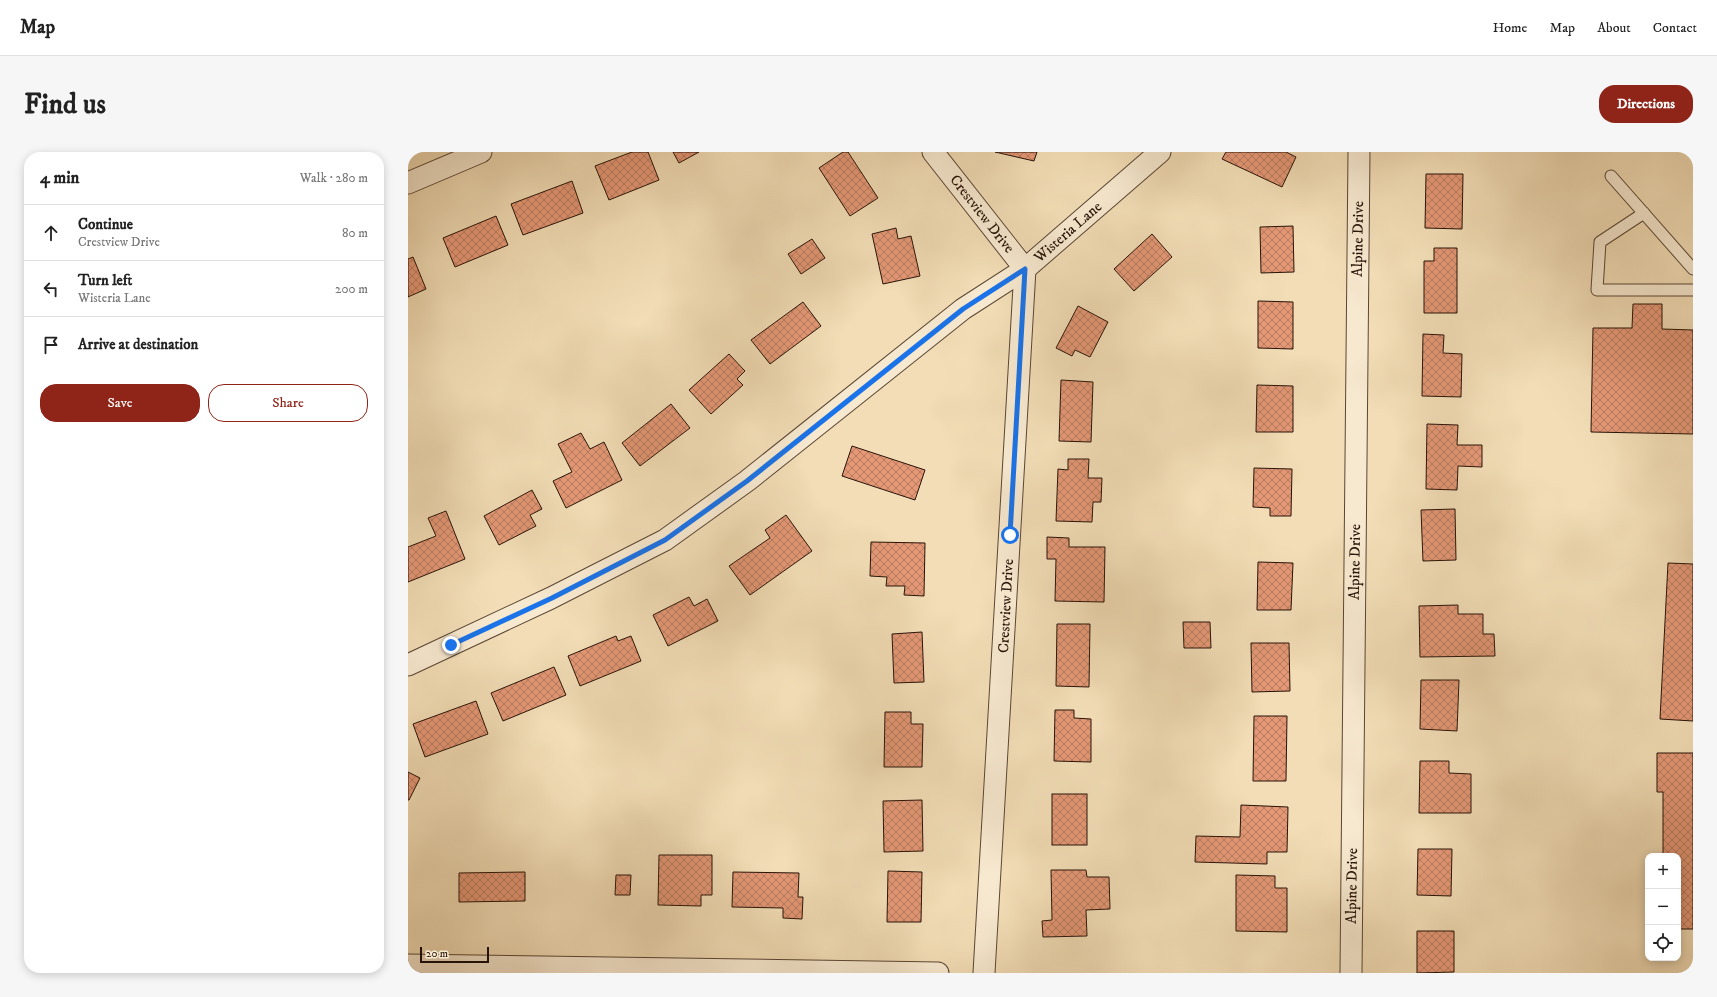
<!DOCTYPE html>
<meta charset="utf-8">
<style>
:root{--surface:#fff;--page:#f6f6f6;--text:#222;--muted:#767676;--line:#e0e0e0;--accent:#8f2418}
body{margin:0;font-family:"IM FELL DW Pica",serif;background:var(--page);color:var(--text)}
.controls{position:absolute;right:12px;bottom:12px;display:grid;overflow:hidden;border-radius:8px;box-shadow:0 2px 10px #0003}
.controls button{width:36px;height:36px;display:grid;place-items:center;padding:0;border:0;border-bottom:1px solid var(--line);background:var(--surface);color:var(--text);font:20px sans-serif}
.scale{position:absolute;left:12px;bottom:10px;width:69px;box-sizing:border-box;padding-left:4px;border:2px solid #271308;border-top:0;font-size:11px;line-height:14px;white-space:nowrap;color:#271308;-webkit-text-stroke:3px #f7e9d0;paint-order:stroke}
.stop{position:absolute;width:12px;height:12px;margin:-9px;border:3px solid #1a73e8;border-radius:50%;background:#fff}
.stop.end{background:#1a73e8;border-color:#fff;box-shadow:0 1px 4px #0008}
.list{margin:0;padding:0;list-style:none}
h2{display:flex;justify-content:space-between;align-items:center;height:52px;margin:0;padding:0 16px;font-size:17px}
h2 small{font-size:13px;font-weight:400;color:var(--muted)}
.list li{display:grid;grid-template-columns:26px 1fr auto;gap:12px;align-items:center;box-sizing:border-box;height:56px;padding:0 16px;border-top:1px solid var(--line)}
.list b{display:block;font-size:15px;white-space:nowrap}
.list p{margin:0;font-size:13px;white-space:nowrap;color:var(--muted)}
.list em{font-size:13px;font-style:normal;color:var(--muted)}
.actions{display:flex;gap:8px;padding:12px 16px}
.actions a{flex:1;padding:9px 0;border:1px solid var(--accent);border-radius:16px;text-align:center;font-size:14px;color:var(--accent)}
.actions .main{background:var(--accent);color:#fff}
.icon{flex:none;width:22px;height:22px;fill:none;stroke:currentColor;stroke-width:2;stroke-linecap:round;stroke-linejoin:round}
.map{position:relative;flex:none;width:1285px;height:821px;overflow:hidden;border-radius:16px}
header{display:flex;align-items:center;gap:24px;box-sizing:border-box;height:56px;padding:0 20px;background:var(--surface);border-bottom:1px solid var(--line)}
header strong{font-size:19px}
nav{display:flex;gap:22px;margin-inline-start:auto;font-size:14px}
.intro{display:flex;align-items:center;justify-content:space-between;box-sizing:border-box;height:96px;padding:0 24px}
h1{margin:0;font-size:28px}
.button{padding:10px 18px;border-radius:16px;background:var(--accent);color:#fff;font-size:14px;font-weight:700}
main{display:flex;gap:24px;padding:0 24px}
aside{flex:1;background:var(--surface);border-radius:16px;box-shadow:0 2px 10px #0003}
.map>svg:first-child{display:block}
.building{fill:url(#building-cross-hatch);stroke:#271308}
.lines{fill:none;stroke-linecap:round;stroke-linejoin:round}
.service-casing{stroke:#5a4634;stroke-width:13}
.minor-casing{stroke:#5a4634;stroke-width:23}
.service{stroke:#f7e9d0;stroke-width:11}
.minor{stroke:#f7e9d0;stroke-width:21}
.route{stroke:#1a73e8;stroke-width:5}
.labels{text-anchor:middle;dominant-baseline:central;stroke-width:3;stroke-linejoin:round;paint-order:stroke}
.street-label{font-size:15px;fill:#271308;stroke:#f7e9d0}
</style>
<header>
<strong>Map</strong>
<nav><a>Home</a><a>Map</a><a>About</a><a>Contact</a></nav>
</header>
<div class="intro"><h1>Find us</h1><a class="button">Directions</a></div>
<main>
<aside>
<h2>4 min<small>Walk · 280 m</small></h2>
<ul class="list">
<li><svg class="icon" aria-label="ahead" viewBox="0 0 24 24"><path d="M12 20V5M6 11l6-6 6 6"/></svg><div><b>Continue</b><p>Crestview Drive</p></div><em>80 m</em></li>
<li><svg class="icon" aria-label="left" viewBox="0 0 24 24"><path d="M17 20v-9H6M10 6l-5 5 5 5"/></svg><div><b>Turn left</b><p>Wisteria Lane</p></div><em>200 m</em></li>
<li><svg class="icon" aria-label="arrive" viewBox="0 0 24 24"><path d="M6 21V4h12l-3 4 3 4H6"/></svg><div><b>Arrive at destination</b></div></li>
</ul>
<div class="actions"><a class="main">Save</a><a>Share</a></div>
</aside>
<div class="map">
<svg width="1285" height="821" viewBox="0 0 1285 821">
<defs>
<pattern id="building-cross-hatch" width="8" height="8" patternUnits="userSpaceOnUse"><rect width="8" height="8" fill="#e49876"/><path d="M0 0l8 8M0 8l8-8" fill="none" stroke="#b97b5f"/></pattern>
</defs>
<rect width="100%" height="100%" fill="#f2ddb6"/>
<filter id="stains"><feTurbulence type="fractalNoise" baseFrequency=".005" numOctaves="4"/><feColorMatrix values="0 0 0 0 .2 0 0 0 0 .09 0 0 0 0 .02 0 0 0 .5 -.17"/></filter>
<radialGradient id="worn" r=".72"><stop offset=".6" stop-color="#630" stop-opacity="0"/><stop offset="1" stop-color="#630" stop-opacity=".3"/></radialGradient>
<g class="building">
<path d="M224 0H240L251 28 201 48 187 14Z"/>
<path d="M265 0H291L271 11Z"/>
<path d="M435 0H440L470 46 442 64 411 16Z"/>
<path d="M587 0H629L626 9Z"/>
<path d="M818 0H878L888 5 874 35 814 7Z"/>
<path d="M1018 22H1055L1054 77 1017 76Z"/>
<path d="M164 29 175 61 115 83 103 52Z"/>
<path d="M88 64 100 93 47 115 35 86Z"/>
<path d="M885 74 886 120 853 121 852 75Z"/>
<path d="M488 76 490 87 503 84 512 124 475 132 464 82Z"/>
<path d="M744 82 764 105 726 139 706 117Z"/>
<path d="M404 87 417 106 393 122 380 102Z"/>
<path d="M1026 96H1049V161H1016V109H1026Z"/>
<path d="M5 105 18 137 0 145V107Z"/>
<path d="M850 149 885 150V197L850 196Z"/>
<path d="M395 150 413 174 362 212 343 188Z"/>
<path d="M1225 152H1254V177L1285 178V282L1183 280 1185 176H1224Z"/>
<path d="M670 154 700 170 682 205 667 198 664 204 648 196Z"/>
<path d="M1015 182 1036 183 1035 201 1054 202 1053 245 1014 244Z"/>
<path d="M321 202 337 219 329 227 335 233 303 262 281 238Z"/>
<path d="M653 228 685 230 683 290 651 289Z"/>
<path d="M849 233 885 234V280H848Z"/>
<path d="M263 252 282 276 232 314 214 291Z"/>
<path d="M1019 272 1050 273 1049 293H1074V315L1050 314 1049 338 1018 337Z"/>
<path d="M173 281 182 297 196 290 214 328 158 356 145 329 164 320 150 292Z"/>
<path d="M444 294 517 318 507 348 434 324Z"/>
<path d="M660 307H681L680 326H694L693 350H685L684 370 648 369 650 317 660 318Z"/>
<path d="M846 316 884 317 883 364H862V356L845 355Z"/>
<path d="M124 338 134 357 122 363 128 374 91 393 76 364Z"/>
<path d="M1047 357 1048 408 1015 409 1013 358Z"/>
<path d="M38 359 57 407 0 430V395L28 384 20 366Z"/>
<path d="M378 363 404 399 342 443 321 414 362 386 357 378Z"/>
<path d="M639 385 661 386V395H697L696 450 647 449 648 407H639Z"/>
<path d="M463 390 517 391 516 444 496 443 497 434H478L479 425 462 424Z"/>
<path d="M850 410 885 411 883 458H849Z"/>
<path d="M1260 411 1285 412V569L1252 567Z"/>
<path d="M281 445 286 454 299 447 310 469 260 494 245 463Z"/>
<path d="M1050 453V462H1075V482H1086L1087 504 1012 505 1011 454Z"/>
<path d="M775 470H802L803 496H776Z"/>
<path d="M649 472H682L681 535 648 534Z"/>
<path d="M514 480 516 530 486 531 484 482Z"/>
<path d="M208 484 210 489 223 484 233 509 172 534 160 504Z"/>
<path d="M843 491H881L882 539 844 540Z"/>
<path d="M146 515 158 543 95 569 83 541Z"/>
<path d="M1013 528H1051L1049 579 1012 577Z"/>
<path d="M68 549 80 582 17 605 5 572Z"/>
<path d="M647 558H666V566L683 567V610L646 609Z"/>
<path d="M477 560H503V572H515L514 615H476Z"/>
<path d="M846 564H879L878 629H845Z"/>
<path d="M1249 601H1285V777H1270V704H1255V640H1249Z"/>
<path d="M1012 609H1041V621L1063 622V661H1011Z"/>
<path d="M0 620 12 626 1 648H0Z"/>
<rect x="644" y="642" width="35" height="51"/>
<path d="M514 648 515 699 476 700 475 649Z"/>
<path d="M833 653 880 655 879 700H859V712L787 710 788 684 832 685Z"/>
<path d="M1010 697H1044L1043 744 1009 743Z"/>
<path d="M251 703H304V743H293V754L250 753Z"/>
<path d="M643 718H678L679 725H701L702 757 678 758 679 784 635 785 634 769 644 768Z"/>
<path d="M480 719 514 720 513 770H479Z"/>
<path d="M117 720V749L51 750V721Z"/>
<path d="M325 720 391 721 390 745H395L394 767 375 766V756L324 755Z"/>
<path d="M208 723H223L222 743H207Z"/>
<path d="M828 723 867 724V736H879V780L828 779Z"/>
<path d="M1009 779H1046V820L1009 821Z"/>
</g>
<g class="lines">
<g class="service-casing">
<g id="service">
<path d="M1203 24 1285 117"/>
<path d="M1236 61 1192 90 1189 138H1285"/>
</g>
</g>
<g class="minor-casing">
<g id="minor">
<path d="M525 0 617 117 576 821"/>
<path d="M0 31 73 0"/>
<path d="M0 513 143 446 257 388 339 329 555 157 617 117 752 0"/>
<path d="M0 813 530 821"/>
<path d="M943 821 951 0"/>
</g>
</g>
<use href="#service" class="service"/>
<use href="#minor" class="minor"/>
</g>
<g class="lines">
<path class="route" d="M43 493 144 446 257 388 339 329 555 157 617 117 602 383"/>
</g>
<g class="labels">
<g class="street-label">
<text transform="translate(574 62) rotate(52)">Crestview Drive</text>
<text transform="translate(660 80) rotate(-41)">Wisteria Lane</text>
<text transform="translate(950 87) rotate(-89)">Alpine Drive</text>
<text transform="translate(947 410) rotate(-89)">Alpine Drive</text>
<text transform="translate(598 454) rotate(-87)">Crestview Drive</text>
<text transform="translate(944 734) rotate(-89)">Alpine Drive</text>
</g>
</g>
<rect width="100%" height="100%" filter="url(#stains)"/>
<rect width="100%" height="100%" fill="url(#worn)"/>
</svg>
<div class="controls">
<button>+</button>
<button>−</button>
<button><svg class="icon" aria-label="locate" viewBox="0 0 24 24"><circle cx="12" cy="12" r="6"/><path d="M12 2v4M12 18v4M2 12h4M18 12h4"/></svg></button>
</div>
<div class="scale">20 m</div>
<div class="stop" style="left:602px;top:383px"></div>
<div class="stop end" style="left:43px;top:493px"></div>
</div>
</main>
